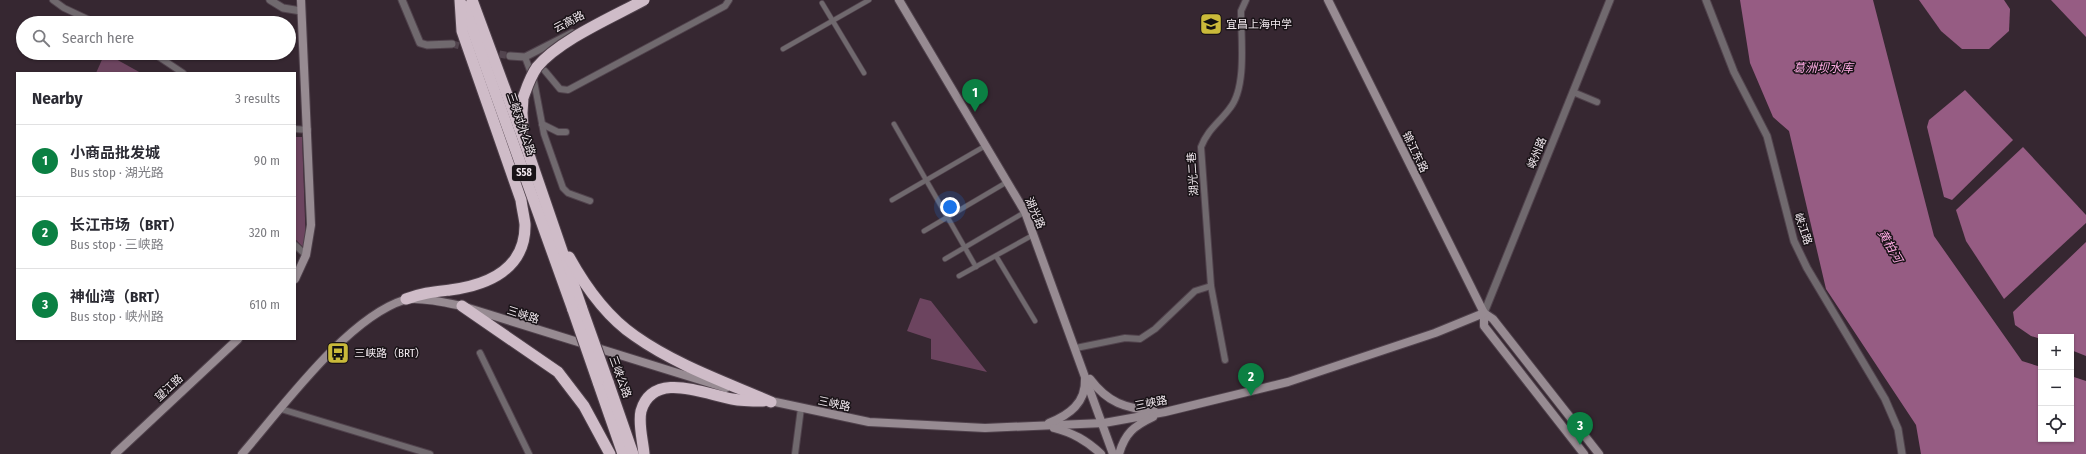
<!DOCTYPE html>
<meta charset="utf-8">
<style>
:root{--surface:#fff;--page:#f2f2f3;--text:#2b2b33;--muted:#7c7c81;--line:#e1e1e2;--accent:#0b8043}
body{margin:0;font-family:"Fira Sans Condensed","Noto Sans SC",sans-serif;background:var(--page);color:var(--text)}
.controls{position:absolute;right:12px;bottom:12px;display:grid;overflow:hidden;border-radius:0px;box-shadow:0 1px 3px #0004}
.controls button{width:36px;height:36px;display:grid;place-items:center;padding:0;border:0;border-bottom:1px solid var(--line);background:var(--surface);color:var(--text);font:20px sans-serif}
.you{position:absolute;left:950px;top:207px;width:14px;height:14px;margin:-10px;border:3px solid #fff;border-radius:50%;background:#1a73e8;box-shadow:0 0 0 6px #1a73e833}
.badge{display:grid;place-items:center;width:26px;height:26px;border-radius:50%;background:var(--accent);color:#fff;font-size:13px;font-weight:700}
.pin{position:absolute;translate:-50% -33px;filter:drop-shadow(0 1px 2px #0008)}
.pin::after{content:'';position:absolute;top:21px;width:14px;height:12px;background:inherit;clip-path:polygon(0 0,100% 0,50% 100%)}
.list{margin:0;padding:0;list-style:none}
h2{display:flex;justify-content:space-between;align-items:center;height:52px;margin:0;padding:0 16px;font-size:17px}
h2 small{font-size:13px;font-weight:400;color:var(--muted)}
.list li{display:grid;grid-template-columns:26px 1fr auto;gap:12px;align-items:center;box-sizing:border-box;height:72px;padding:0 16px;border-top:1px solid var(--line)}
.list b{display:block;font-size:15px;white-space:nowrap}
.list p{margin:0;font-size:13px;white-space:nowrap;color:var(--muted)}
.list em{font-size:13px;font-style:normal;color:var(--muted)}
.icon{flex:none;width:22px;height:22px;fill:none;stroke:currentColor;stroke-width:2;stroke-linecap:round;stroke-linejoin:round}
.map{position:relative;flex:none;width:2086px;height:454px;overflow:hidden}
.search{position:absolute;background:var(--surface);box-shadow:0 1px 3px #0004;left:16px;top:16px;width:280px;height:44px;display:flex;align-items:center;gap:10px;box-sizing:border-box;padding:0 14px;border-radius:22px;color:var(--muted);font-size:15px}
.panel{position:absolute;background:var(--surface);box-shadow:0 1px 3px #0004;left:16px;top:72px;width:280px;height:268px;border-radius:0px}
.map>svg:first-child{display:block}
.green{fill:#6c445f}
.water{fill:#965c83}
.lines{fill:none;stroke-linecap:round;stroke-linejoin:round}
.tertiary-tunnel{stroke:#52444e;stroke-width:7;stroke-dasharray:7 3.5;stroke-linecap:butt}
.pedestrian-casing{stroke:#50424c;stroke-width:6}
.minor-casing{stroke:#50424c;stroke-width:8}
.tertiary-casing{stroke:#50424c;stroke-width:9}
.secondary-casing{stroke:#50424c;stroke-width:10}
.motorway-casing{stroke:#50424c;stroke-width:13}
.pedestrian{stroke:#70696e;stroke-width:4.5}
.minor{stroke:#70696e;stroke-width:6}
.tertiary{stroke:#70696e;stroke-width:7}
.secondary{stroke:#978b92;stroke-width:8}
.motorway{stroke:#cfbcc8;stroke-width:11}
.motorway-bridge-casing{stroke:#50424c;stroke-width:13;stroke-linecap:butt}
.motorway-bridge{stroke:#cfbcc8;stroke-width:11}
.labels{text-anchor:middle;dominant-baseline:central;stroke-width:3;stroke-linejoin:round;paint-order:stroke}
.shield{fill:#191317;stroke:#b2aaaf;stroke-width:1}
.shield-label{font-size:10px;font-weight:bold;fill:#f3eaf0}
.street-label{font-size:11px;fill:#f3eaf0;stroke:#191317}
.poi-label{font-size:11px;fill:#f3eaf0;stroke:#191317;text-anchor:start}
.water-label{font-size:12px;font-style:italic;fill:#feaae3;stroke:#191317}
</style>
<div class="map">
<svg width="2086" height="454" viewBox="0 0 2086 454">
<rect width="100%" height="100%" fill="#362731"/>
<g class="green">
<path d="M105 53 141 73H96Z"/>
<path d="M295 137H302L306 246 304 248 295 239Z"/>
<path d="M920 298 931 301 987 372 931 359V339L907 331Z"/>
</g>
<g class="water">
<path d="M1740 0H1873L1934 236 2022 361 2041 367V439H2071V376L2086 381V454H1921L1916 425 1826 289 1789 131 1773 117 1750 63Z"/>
<path d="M1919 0H2004L2010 9 2009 31 1989 49H1962L1941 31Z"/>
<path d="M2051 0H2086V37Z"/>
<path d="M1965 90 2013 140 1952 200 1944 197 1927 127 1929 120Z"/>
<path d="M2023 147 2086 215V223L2004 299 1966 241 1956 210Z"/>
<path d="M2086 242V356L2071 350V337H2041V339L2031 336 2015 325 2013 312Z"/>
</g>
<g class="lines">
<g class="tertiary-tunnel">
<path d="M452 44 469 48"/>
<path d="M489 52 510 56"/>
</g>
<g class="pedestrian-casing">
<g id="pedestrian">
<path d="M822 3 864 73"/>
<path d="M783 49 869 0"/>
<path d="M894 124 976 267"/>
<path d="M892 200 985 146"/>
<path d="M924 231 1007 182"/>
<path d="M996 256 1035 321"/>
<path d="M945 259 1025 212"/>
<path d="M959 276 1033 235"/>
</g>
</g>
<g class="minor-casing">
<g id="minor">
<path d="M53 0 64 8 96 23"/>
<path d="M153 53 183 73"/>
<path d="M525 57 534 81 544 134 563 188 568 193 590 201"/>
<path d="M545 71 560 89 568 90 725 6 729 0"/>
<path d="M1573 92 1597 102"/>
<path d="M542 124 558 132H566"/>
<path d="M295 129 308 130"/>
<path d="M295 245 306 255"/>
<path d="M1076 348 1125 338 1140 339 1155 329 1195 291 1211 286"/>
<path d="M480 353 529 454"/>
<path d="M1225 360 1211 286 1201 147C1208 129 1219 123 1230 108 1247 87 1241 38 1241 11L1246 0"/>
<path d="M281 409 430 454"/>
<path d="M795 454 801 408"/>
</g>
</g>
<g class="tertiary-casing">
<g id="tertiary">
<path d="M270 0 283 8 301 11"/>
<path d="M402 0 420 43 427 45 452 44"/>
<path d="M1706 0 1734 72 1767 136 1794 241 1807 268 1885 399 1898 429 1902 454"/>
<path d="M510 56 525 57 572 33"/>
<path d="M1484 313 1610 0"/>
</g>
</g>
<g class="secondary-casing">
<g id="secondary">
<path d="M899 0 1025 212 1113 454"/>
<path d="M1328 0 1484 313V326L1584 454"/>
<path d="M295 279 306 255 311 225 301 0"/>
<path d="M1484 313 1493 319 1599 454"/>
<path d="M1090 379C1108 403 1125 408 1154 411"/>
<path d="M766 400 869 422 985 428 1104 423 1165 412 1288 382 1435 333 1484 313"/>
<path d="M1049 423C1069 415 1086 403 1085 379"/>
<path d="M1054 428C1073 433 1086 440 1101 454"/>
<path d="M115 454 238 339"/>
<path d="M242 454C282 408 347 318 404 300 418 296 448 303 462 306L726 388"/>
<path d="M1119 454C1125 433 1134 426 1153 417"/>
</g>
</g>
<g class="motorway-casing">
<g id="motorway">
<path d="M472 0 526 146 582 309"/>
<path d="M464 6 573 310"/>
<path d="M523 98 522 113 523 128"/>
<path d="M569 257C585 286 607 317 635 336 676 365 725 382 771 402"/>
<path d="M406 299C422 293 433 292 450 290 488 285 526 269 525 224 524 216 522 208 521 200L462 31 460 0"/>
<path d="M462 306 558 372 584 406 610 454"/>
<path d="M598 382 623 454"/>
<path d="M608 382 633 454"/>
<path d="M644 454C643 441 638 424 641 411 653 370 704 394 732 399 742 401 753 401 763 401"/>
</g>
</g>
<use href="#pedestrian" class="pedestrian"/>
<use href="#minor" class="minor"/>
<use href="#tertiary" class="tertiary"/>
<use href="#secondary" class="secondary"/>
<use href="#motorway" class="motorway"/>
<g class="motorway-bridge-casing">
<g id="motorway-bridge">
<path d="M523 98C527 87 530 77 537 67 559 40 613 17 644 0"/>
<path d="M582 309 608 382"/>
<path d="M573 310 598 382"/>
</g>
</g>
<use href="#motorway-bridge" class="motorway-bridge"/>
</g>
<defs>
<g id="school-square" transform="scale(1.15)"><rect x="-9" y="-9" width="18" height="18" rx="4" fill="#caba3a" stroke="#191317"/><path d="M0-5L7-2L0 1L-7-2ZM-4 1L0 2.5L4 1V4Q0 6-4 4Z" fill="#111"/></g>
<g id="bus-square" transform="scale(1.15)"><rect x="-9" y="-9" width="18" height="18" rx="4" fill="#caba3a" stroke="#191317"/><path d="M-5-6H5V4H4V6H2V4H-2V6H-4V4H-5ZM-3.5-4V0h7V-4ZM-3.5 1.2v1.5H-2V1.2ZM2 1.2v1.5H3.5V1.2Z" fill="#111"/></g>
</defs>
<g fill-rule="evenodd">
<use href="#school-square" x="1211" y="24"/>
<use href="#bus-square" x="338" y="353"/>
</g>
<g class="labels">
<rect class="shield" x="512" y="165" width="24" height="16" rx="3"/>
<g class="shield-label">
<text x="524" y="173">S58</text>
</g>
<g class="street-label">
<text transform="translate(569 22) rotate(-27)">云高路</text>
<text transform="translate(521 124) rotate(71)">三峡对外公路</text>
<text transform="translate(1415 152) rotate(64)">锦江东路</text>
<text transform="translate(1537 153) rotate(-68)">峡州路</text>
<text transform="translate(1193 174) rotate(-94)">湖光二巷</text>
<text transform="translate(1035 213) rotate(66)">湖光路</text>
<text transform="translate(1803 229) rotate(71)">峡江路</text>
<text transform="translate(523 315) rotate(18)">三峡路</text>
<text transform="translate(620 377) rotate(70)">三峡公路</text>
<text transform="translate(169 388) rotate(-43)">望江路</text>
<text transform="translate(1151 403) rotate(-11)">三峡路</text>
<text transform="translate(834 404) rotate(12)">三峡路</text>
</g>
<g class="poi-label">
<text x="1226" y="24">宜昌上海中学</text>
<text x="354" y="353">三峡路（BRT）</text>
</g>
<g class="water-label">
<text x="1823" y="68">葛洲坝水库</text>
<text transform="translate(1890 246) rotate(60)">黄柏河</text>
</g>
</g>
</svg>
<div class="controls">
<button>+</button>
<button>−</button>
<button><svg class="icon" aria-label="locate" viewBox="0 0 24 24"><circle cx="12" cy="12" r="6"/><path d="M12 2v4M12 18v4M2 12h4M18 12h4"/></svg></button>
</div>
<div class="you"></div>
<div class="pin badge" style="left:975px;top:112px">1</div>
<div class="pin badge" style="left:1251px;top:396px">2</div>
<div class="pin badge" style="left:1580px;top:445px">3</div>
<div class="search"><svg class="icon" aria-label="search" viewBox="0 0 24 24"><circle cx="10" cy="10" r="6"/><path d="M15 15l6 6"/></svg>Search here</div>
<section class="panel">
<h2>Nearby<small>3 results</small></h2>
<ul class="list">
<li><span class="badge">1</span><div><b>小商品批发城</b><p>Bus stop · 湖光路</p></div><em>90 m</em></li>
<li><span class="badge">2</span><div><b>长江市场（BRT）</b><p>Bus stop · 三峡路</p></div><em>320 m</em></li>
<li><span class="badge">3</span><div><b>神仙湾（BRT）</b><p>Bus stop · 峡州路</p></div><em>610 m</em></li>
</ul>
</section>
</div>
